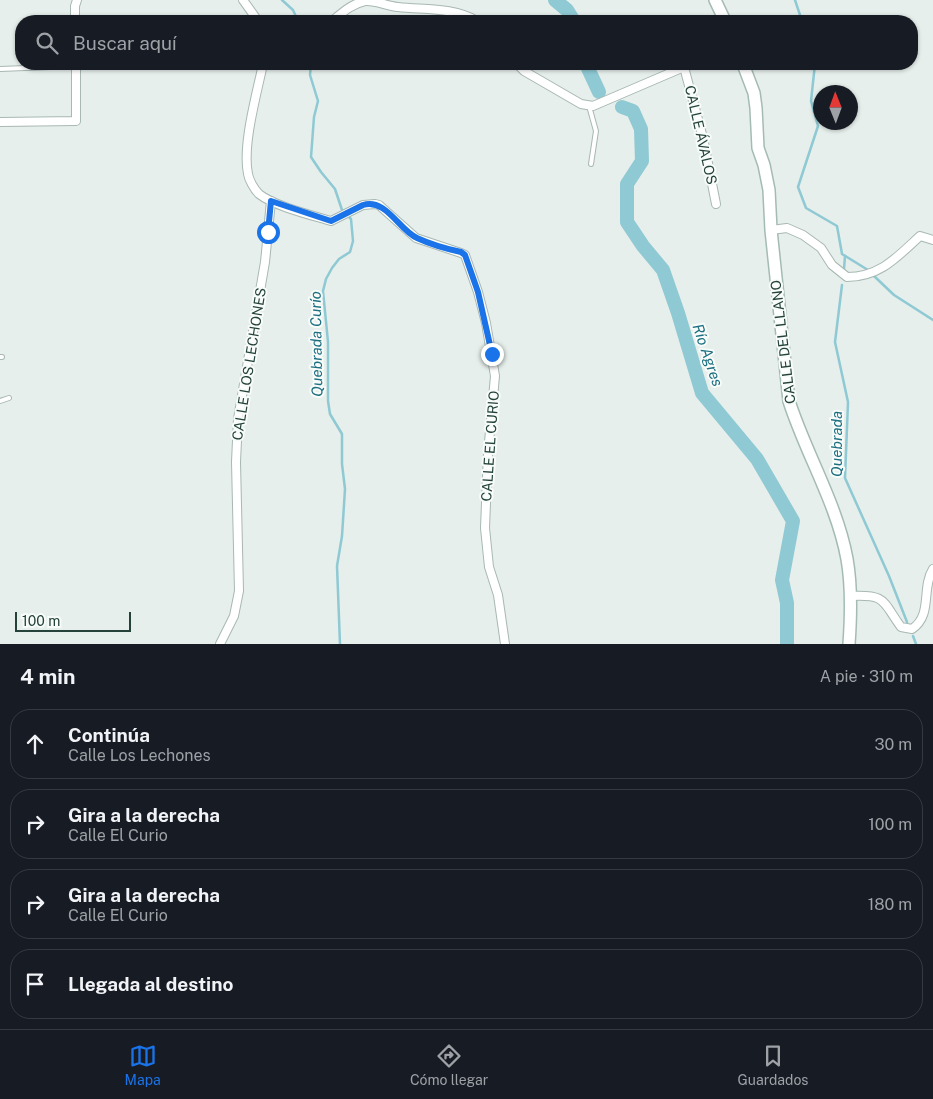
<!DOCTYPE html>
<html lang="es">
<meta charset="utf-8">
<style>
:root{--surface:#171b24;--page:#20242c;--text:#f1f3f6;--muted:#9ea1a6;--line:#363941;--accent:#1a73e8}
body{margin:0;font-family:"Public Sans",sans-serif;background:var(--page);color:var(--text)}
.compass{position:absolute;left:813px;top:85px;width:45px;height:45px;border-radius:50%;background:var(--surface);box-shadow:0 1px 4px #0004;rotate:359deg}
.scale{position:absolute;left:15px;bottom:12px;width:116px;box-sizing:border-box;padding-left:5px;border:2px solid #24423a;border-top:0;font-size:14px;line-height:18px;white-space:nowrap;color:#24423a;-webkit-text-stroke:4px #f7fbf9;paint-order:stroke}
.stop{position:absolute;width:15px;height:15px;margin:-11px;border:4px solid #1a73e8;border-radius:50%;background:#fff}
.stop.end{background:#1a73e8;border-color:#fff;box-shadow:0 1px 5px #0008}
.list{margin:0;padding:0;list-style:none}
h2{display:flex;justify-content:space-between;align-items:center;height:65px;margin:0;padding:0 20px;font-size:21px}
h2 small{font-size:16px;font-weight:400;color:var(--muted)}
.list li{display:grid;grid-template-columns:32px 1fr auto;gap:15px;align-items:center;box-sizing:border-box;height:70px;margin:0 10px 10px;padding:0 10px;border:1px solid var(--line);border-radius:20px}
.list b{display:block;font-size:19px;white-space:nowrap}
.list p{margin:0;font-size:16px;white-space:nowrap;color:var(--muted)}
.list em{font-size:16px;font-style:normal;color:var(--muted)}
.icon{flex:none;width:28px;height:28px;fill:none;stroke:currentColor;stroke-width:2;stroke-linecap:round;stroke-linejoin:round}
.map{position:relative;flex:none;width:933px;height:644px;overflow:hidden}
.search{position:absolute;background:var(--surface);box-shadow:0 1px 4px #0004;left:15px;right:15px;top:15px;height:55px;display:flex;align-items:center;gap:12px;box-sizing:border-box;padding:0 18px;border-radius:20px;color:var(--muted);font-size:19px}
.sheet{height:385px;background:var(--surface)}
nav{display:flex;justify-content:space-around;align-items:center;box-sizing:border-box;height:70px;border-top:1px solid var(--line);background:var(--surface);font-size:14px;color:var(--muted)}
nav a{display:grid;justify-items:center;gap:2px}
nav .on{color:var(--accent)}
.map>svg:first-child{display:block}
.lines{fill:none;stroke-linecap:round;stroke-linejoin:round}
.stream{stroke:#8ec9d4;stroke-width:2.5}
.river{stroke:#8ec9d4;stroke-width:14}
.service-casing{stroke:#a8b8b2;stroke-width:6}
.minor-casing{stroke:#a8b8b2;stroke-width:10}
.secondary-casing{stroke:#a4bbb3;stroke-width:14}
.service{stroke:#fff;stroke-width:4}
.minor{stroke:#fff;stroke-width:8}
.secondary{stroke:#fff;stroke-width:11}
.route{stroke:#1a73e8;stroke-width:6}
.labels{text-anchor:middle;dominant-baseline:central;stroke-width:4;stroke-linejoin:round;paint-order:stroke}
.street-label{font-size:14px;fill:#24423a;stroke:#f7fbf9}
.water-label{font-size:15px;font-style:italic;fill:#1c6f80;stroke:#f7fbf9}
</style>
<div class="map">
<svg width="933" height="644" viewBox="0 0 933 644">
<rect width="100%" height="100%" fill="#e6efeb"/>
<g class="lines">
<g class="stream">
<path d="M282 0 293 10 298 21"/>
<path d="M795 0 802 21"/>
<path d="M311 64 310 75 318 101 314 117 311 157 321 172 335 189 342 210 351 219 353 241 350 252 339 259 332 268 326 279 323 291 328 342V401L330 414 342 434V464L345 489 342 536 337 566 340 644"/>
<path d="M815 64 811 101 818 126 798 187 806 208 837 226 842 254 868 270"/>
<path d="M844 269 845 256"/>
<path d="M874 276 894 295 933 320"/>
<path d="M842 285 835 342 848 402 845 478 889 576 907 622"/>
<path d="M913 636 916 644"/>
</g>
<g class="river">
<path d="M555 0 567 10 574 21"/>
<path d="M586 64 599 92"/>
<path d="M622 107 633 111 641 129 642 161 627 184V222L643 246 663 270 678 313 702 393 757 459 793 521 782 580 787 603V644"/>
</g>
<g class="service-casing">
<g id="service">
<path d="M0 69 75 66"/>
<path d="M589 106 596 131 591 164"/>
<path d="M0 357H2"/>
<path d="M0 401 9 398"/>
</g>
</g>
<g class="minor-casing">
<g id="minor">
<path d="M243 0 258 21"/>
<path d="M75 21V6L77 0"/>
<path d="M332 21C342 13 351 4 365 1 376 0 386 6 398 7 425 10 453 7 477 21"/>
<path d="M263 64C257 93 242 145 248 174 249 180 254 189 259 194 274 206 311 215 331 221L363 205 375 204 379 205 416 238 461 253 465 255 478 292 486 323 495 376 488 453 485 528 489 567 498 595 505 644"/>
<path d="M517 64 524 71 581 104 593 106 684 67 688 64"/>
<path d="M684 67 703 138 716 204"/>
<path d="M0 122 76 121V64"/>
<path d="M771 230 787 228 803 235 821 248 832 265 847 277C880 277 897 257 920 236L933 240"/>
<path d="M850 596C887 594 882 601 901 627L912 629C933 615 921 588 933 569"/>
<path d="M220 644 234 616 239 591 236 462 238 419 265 262 271 201"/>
</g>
</g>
<g class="secondary-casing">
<g id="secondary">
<path d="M715 0 725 21"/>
<path d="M743 64 754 93 756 108 758 148 764 165 769 190 771 230 789 401C806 454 837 504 847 559 852 587 851 616 849 644"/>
</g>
</g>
<use href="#service" class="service"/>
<use href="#minor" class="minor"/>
<use href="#secondary" class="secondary"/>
</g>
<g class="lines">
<path class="route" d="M268 232 271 201 331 221 363 205C386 198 399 230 417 238 430 244 447 249 461 252L465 255 478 292 492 354"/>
</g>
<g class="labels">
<g class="street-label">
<text transform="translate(701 135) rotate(77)">CALLE ÁVALOS</text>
<text transform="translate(783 342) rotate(-97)">CALLE DEL LLANO</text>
<text transform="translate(249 364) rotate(-81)">CALLE LOS LECHONES</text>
<text transform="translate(490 446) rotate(-86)">CALLE EL CURIO</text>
</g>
<g class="water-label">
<text transform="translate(316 344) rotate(-91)">Quebrada Curío</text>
<text transform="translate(708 355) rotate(71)">Río Agres</text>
<text transform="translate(836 444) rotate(-90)">Quebrada</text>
</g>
</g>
</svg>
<svg class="compass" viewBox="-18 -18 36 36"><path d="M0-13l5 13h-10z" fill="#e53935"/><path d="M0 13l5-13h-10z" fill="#9ea1a6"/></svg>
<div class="scale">100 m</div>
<div class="stop" style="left:268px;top:232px"></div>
<div class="stop end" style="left:492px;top:354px"></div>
<div class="search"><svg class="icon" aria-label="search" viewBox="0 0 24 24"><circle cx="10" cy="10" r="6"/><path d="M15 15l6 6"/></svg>Buscar aquí</div>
</div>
<section class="sheet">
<h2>4 min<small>A pie · 310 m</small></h2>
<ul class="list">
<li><svg class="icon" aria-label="ahead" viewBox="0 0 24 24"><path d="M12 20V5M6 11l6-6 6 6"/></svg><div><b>Continúa</b><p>Calle Los Lechones</p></div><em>30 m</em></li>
<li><svg class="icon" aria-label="right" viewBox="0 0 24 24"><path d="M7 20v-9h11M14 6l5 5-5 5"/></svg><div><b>Gira a la derecha</b><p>Calle El Curio</p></div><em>100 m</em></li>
<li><svg class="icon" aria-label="right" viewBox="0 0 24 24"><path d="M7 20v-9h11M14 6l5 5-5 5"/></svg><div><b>Gira a la derecha</b><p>Calle El Curio</p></div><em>180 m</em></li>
<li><svg class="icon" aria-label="arrive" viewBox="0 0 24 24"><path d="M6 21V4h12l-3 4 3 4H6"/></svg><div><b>Llegada al destino</b></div></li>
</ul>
</section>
<nav>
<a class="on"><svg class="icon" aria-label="map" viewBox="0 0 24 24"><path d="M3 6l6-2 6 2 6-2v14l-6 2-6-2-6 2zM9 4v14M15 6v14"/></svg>Mapa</a>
<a><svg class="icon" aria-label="directions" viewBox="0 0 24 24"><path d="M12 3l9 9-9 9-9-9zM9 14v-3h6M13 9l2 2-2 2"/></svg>Cómo llegar</a>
<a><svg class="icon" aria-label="saved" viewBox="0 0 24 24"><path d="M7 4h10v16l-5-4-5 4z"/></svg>Guardados</a>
</nav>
